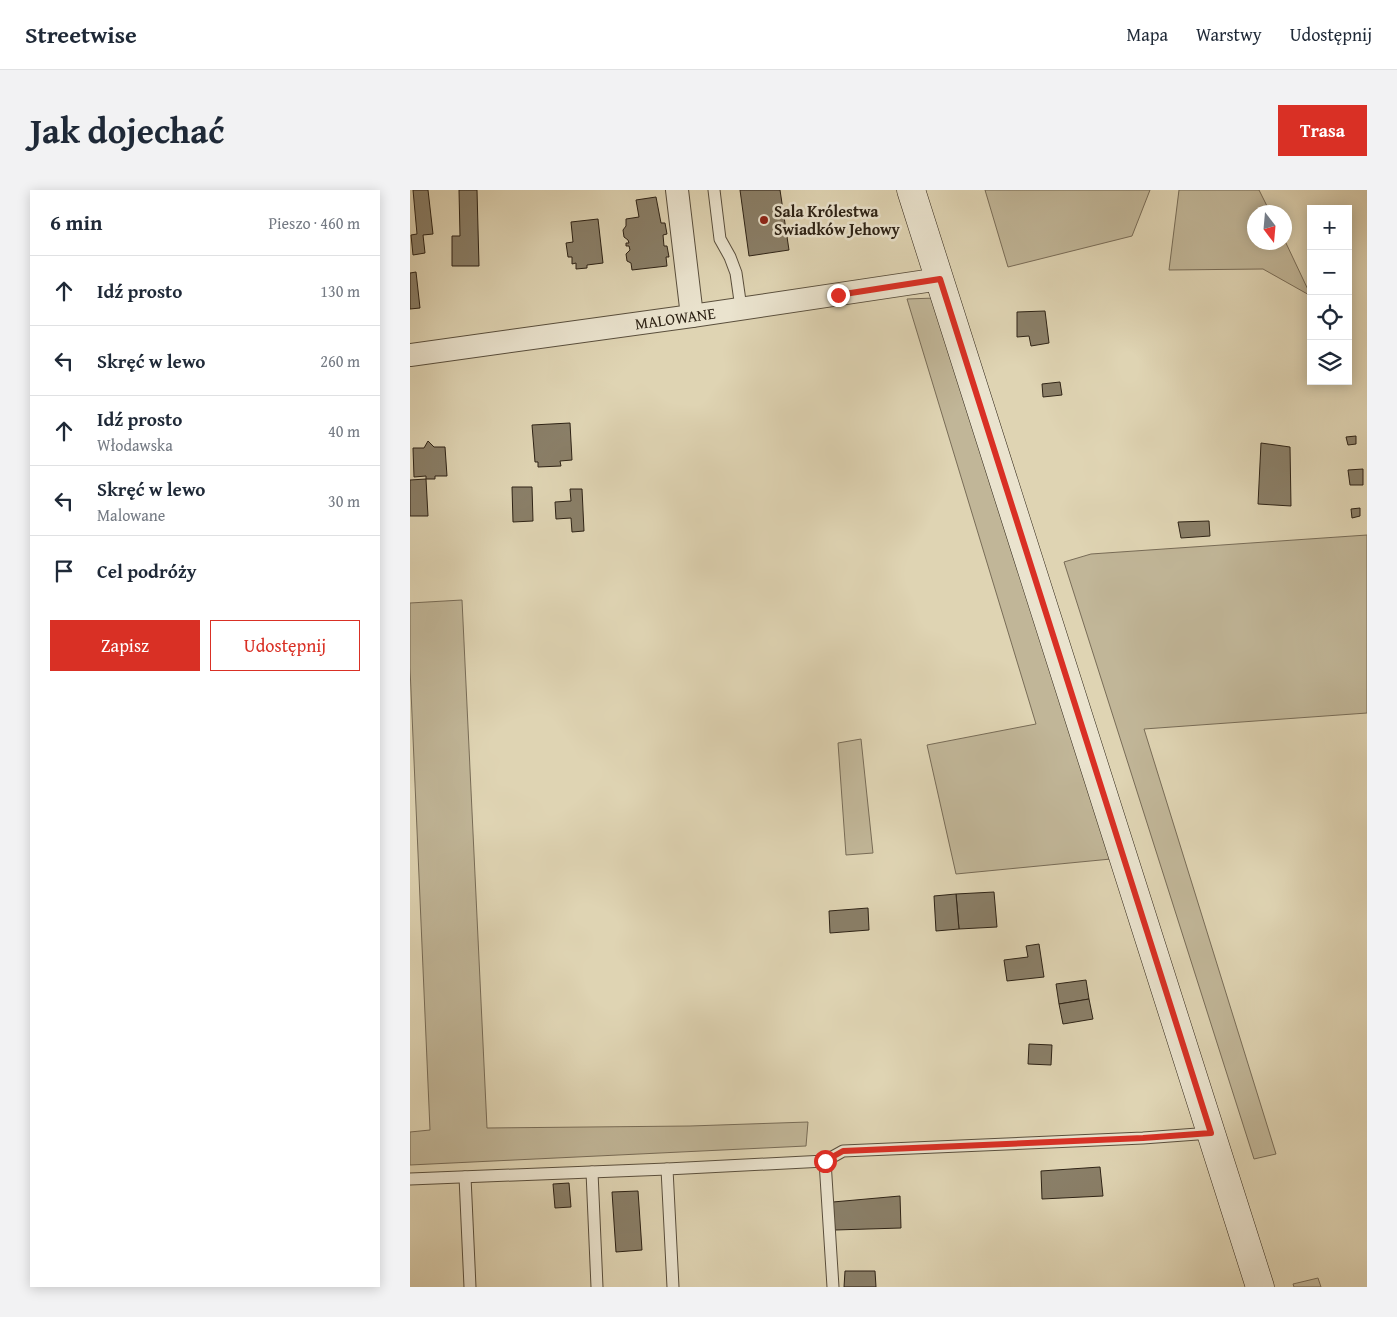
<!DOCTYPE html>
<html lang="pl">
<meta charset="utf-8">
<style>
:root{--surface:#fff;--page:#f2f2f3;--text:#1f2937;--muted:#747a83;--line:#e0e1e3;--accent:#d93025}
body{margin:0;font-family:"Gentium Book Plus",serif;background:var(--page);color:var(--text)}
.controls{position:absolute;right:15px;top:15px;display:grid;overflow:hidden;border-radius:0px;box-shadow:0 2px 12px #0003}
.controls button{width:45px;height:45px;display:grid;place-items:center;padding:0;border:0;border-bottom:1px solid var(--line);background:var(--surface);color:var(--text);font:25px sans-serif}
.compass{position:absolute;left:837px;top:15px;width:45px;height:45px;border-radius:50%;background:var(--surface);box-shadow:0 2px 12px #0003;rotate:164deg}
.stop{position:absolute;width:15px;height:15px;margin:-11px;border:4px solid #d93025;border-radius:50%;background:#fff}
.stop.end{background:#d93025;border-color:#fff;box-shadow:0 1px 5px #0008}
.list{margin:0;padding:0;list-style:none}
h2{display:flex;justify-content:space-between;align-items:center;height:65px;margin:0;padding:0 20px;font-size:21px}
h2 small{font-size:16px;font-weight:400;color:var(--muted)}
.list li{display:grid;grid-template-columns:32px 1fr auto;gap:15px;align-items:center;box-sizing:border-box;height:70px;padding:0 20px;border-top:1px solid var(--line)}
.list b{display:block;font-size:19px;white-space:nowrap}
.list p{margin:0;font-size:16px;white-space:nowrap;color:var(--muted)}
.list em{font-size:16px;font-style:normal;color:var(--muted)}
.actions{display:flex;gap:10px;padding:15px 20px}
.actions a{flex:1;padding:11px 0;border:1px solid var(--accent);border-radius:0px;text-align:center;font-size:18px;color:var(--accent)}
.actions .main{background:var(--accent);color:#fff}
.icon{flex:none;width:28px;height:28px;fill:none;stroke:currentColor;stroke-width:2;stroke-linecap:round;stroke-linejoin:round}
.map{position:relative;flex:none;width:957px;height:1097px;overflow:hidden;border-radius:0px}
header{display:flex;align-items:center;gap:30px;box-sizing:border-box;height:70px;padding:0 25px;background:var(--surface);border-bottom:1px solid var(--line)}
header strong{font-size:24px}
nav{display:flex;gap:28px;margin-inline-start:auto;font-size:18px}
.intro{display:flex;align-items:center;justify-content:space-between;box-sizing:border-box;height:120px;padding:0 30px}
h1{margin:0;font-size:35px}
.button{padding:12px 22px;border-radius:0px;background:var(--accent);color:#fff;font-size:18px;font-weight:700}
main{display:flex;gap:30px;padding:0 30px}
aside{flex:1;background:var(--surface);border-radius:0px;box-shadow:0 2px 12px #0003}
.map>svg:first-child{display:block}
.green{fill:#c1b698;stroke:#786c57}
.building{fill:#8a7f68;stroke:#2e2316}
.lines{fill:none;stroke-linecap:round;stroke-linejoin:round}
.lane-casing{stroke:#5a4f3d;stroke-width:13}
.street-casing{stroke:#5a4f3d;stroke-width:24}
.secondary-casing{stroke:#2e2316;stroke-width:29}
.lane{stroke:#eae3ce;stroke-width:11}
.street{stroke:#eae3ce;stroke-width:22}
.secondary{stroke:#eae3ce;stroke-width:28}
.route{stroke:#d93025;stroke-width:6}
.poi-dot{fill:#8f2418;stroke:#eae3ce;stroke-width:2}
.labels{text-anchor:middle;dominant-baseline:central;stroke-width:5;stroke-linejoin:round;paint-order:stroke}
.poi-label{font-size:16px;font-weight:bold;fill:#2e2316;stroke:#eae3ce;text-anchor:start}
.street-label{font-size:16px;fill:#2e2316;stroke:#eae3ce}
</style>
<header>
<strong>Streetwise</strong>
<nav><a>Mapa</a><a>Warstwy</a><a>Udostępnij</a></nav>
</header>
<div class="intro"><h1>Jak dojechać</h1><a class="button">Trasa</a></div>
<main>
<aside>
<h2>6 min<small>Pieszo · 460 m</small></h2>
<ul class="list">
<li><svg class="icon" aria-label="ahead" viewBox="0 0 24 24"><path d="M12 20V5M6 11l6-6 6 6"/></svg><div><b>Idź prosto</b></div><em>130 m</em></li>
<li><svg class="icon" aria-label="left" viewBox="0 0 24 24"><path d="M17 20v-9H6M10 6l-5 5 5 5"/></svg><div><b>Skręć w lewo</b></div><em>260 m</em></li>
<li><svg class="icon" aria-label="ahead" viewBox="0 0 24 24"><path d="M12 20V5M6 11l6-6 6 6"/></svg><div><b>Idź prosto</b><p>Włodawska</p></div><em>40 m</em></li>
<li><svg class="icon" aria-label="left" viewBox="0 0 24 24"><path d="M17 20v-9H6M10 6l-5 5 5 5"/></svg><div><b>Skręć w lewo</b><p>Malowane</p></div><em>30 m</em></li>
<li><svg class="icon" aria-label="arrive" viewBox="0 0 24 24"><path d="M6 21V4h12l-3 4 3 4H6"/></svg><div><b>Cel podróży</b></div></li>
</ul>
<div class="actions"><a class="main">Zapisz</a><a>Udostępnij</a></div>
</aside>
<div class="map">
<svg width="957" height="1097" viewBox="0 0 957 1097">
<rect width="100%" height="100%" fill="#dfd4b3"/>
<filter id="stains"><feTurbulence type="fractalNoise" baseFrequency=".004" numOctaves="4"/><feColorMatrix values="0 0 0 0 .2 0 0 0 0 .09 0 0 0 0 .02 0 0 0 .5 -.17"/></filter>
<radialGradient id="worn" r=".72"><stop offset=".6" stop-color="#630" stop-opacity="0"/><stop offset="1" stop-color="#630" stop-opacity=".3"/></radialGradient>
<g class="green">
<path d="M575 0H740L722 46 598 77Z"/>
<path d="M769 0H849L860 22H844V52H874L875 51 901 106 853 79 759 80Z"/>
<path d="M525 108 701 669 546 684 517 555 626 534 497 109Z"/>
<path d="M957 345V523L734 539 866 964 844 969 654 372 681 364Z"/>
<path d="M52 410 77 938 280 936 398 932 396 956 0 975V942L20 940 0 478V413Z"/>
<path d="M451 549 463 663 436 665 428 553Z"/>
<path d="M908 1088 911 1097H884L883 1094Z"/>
</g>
<g class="building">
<path d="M3 0H18L23 44 13 45 15 63 3 65 1 45 7 44Z"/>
<path d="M49 0H67L69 76H42V46H50Z"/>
<path d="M330 0H370L379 60 339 66Z"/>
<path d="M246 7 251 33H255L257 44 253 45 254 56H257L259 67H256L257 76 222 80 221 73 217 71 216 64 220 60 219 56H216V53H219L218 50 214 47 213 40 216 36V29L229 27 226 10Z"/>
<path d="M188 29 193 73 177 75V78L166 79V73L162 74V67H158L156 53 163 52 161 32Z"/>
<path d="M6 82 10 118 0 119V83Z"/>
<path d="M635 121 639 153 621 156 619 146 607 147V122Z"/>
<path d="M650 192 652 205 633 207 632 194Z"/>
<path d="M160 233 162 270 150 271 151 276 128 277V272H125L122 235Z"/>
<path d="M946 246V254L938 255 936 247Z"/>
<path d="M18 251 24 257H35L37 286H25V289H16V286L4 287 3 258H14Z"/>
<path d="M851 253 880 257 881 316 848 314Z"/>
<path d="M953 279V295H940L938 280Z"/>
<path d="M16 289 18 326H0V290Z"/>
<path d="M102 297H122L123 331 103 332Z"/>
<path d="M160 299H172L174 341 162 342 161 328 146 329 145 312 161 311Z"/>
<path d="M950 318V326L942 328 941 319Z"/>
<path d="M799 331 800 346 771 348 768 332Z"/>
<path d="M584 702 587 737 549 739 546 704Z"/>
<path d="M546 704 549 739 526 741 524 706Z"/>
<path d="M458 718 459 740 420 743 419 721Z"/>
<path d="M629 754 634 787 597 791 594 770 618 767 616 756Z"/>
<path d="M676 790 679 809 649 814 646 794Z"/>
<path d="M679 809 683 829 653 834 649 814Z"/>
<path d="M619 854 642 855 641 875 618 874Z"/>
<path d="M690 977 693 1006 632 1009 631 981Z"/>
<path d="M159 993 161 1017 145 1018 143 994Z"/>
<path d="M228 1001 232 1060 206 1062 202 1002Z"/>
<path d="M490 1006 491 1038 425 1040 423 1012Z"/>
<path d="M435 1081H465L466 1097H434Z"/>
</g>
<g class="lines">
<g class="lane-casing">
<g id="lane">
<path d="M304 0 310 49 320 67 326 83 331 118"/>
<path d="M415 971 423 1097"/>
<path d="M182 982 187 1097"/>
<path d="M55 987 60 1097"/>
<path d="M0 989 257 979"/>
<path d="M263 1097 257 979 415 971 433 961 733 948 801 943"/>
</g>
</g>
<g class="street-casing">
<g id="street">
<path d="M267 0 282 126"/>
<path d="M0 165 282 126 530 89"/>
</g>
</g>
<g class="secondary-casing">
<path id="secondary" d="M501 0 850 1097"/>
</g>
<use href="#lane" class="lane"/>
<use href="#street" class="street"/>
<use href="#secondary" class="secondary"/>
</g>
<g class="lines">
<path class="route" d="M415 971 433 961 733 948 801 943 530 89 428 105"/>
</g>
<circle class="poi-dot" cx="354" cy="30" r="5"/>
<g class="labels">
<g class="poi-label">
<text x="364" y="21">Sala Królestwa<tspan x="364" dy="18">Swiadków Jehowy</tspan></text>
</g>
<g class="street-label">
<text transform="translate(265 128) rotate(-8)">MALOWANE</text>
</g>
</g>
<rect width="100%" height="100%" filter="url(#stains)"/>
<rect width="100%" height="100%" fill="url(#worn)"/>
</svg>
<div class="controls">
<button>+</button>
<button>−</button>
<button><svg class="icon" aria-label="locate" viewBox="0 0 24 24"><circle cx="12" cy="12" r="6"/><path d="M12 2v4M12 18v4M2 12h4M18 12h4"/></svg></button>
<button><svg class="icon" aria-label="layers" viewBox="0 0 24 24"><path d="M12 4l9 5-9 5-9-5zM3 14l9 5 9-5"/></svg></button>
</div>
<svg class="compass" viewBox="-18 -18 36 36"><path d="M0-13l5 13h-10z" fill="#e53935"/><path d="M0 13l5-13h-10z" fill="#747a83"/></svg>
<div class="stop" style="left:415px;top:971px"></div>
<div class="stop end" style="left:428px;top:105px"></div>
</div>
</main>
